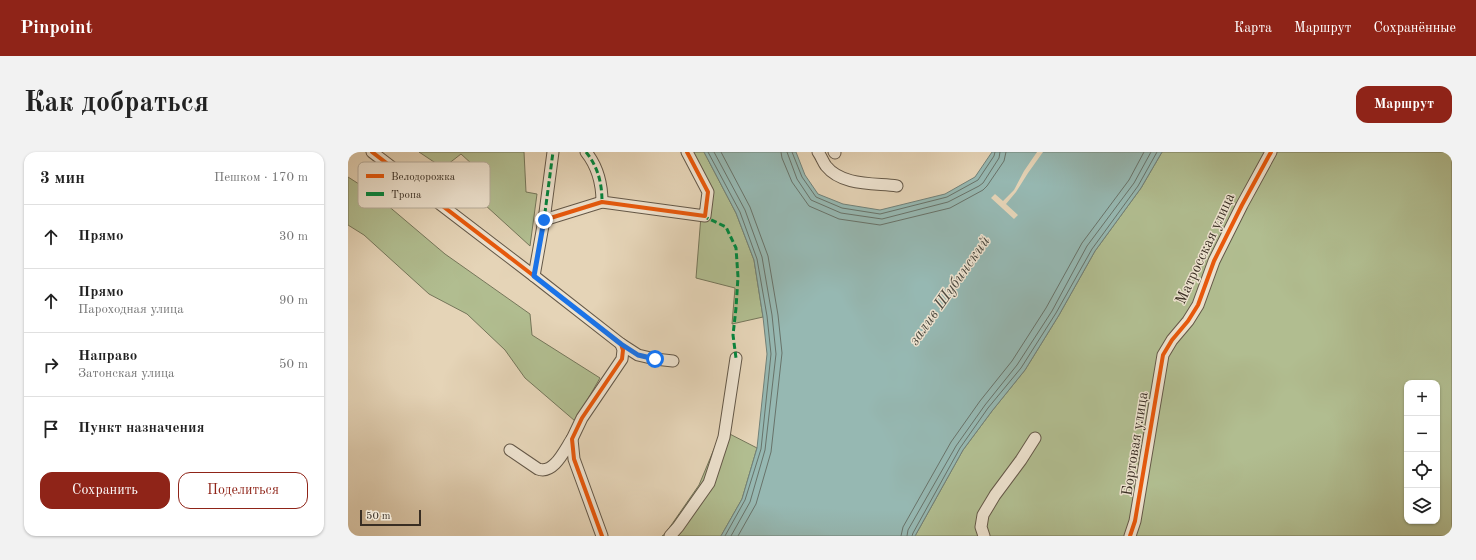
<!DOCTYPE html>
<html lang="ru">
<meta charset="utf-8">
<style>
:root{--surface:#fff;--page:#f2f2f2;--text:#222;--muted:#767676;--line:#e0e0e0;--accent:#8f2418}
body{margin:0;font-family:"Old Standard TT",serif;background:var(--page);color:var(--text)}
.controls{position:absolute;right:12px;bottom:12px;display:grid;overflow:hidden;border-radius:8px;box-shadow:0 1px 3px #0004}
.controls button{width:36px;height:36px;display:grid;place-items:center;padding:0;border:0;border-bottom:1px solid var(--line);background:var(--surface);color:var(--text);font:20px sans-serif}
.scale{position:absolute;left:12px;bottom:10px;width:61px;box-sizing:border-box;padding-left:4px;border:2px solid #392e23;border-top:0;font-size:11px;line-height:14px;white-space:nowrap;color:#392e23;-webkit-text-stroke:3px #eee3d0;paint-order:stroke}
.stop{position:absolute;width:12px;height:12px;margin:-9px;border:3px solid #1a73e8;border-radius:50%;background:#fff}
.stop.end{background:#1a73e8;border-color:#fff;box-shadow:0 1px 4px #0008}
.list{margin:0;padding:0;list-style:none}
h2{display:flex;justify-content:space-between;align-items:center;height:52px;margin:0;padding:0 16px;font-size:17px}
h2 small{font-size:13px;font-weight:400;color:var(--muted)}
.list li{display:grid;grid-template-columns:26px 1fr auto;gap:12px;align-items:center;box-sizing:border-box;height:64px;padding:0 16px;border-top:1px solid var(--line)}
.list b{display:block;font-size:15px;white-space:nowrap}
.list p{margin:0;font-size:13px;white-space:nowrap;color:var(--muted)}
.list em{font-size:13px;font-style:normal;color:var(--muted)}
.actions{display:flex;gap:8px;padding:12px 16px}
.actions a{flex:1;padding:9px 0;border:1px solid var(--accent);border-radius:12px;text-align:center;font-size:14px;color:var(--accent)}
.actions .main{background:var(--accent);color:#fff}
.icon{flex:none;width:22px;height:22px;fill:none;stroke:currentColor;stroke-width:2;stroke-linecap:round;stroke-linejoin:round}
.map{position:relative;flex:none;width:1104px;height:384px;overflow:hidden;border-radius:12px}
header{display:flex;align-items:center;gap:24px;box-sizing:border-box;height:56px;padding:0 20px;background:var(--accent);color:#fff}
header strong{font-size:19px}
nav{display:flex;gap:22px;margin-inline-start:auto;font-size:14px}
.intro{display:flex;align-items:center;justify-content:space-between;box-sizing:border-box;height:96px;padding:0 24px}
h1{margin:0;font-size:28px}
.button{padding:10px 18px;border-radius:12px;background:var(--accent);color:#fff;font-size:14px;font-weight:700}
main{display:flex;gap:24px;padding:0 24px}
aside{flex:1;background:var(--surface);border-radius:12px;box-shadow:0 1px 3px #0004}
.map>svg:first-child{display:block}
.green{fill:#b1bd90;stroke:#75765a;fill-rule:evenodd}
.water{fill:#96b8b2;stroke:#718179}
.pier{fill:#e5d4b7}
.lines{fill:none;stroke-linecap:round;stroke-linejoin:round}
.shore{stroke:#68736a;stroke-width:1}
.minor-casing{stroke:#645848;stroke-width:13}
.minor{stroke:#eee3d0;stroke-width:11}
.quiet{stroke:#00873e;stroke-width:3;stroke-dasharray:6 3;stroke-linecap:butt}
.cycleway-casing{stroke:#eee3d0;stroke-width:6}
.cycleway{stroke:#e8590c;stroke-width:4}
.route{stroke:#1a73e8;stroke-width:5}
.labels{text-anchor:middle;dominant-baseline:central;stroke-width:3;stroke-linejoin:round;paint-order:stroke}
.street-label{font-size:15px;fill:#392e23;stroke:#eee3d0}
.water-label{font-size:16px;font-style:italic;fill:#4c4a40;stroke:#eee3d0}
.key{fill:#eee3d0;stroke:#b8ad9c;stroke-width:1}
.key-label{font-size:11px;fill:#392e23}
</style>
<header>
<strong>Pinpoint</strong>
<nav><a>Карта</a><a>Маршрут</a><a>Сохранённые</a></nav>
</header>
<div class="intro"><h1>Как добраться</h1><a class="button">Маршрут</a></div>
<main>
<aside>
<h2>3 мин<small>Пешком · 170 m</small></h2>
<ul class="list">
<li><svg class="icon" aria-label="ahead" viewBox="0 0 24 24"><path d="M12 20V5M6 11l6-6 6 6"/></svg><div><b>Прямо</b></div><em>30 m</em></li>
<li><svg class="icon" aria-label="ahead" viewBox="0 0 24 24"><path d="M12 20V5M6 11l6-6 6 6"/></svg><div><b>Прямо</b><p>Пароходная улица</p></div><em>90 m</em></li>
<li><svg class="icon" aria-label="right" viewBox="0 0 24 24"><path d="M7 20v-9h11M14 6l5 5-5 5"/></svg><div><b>Направо</b><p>Затонская улица</p></div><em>50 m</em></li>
<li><svg class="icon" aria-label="arrive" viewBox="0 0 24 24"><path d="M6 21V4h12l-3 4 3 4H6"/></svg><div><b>Пункт назначения</b></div></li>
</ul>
<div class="actions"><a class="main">Сохранить</a><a>Поделиться</a></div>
</aside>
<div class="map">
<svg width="1104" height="384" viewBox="0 0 1104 384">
<rect width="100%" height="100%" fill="#e5d4b7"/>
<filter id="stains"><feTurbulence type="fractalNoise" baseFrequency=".005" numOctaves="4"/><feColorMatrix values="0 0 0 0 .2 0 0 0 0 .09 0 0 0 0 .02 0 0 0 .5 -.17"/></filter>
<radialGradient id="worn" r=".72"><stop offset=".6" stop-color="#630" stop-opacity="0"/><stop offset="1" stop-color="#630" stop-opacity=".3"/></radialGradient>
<g class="green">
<path d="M71 0H176L178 40 189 42 182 94 114 32 125 13 113 2 95 16Z"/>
<path d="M333 0H356L388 61 406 108 415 165 384 172 387 136 348 126 355 39Z"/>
<path d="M814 0H1104V384H567L615 298 644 259 677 218 711 163 747 99 793 36ZM1059 231H1089V369H1059Z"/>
<path d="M0 25 25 41 97 102 182 162 184 183 252 226 227 269 177 226 157 198 119 162 81 142 16 83 0 73Z"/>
<path d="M374 278 409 296 394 347 373 384H314L317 382 351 333Z"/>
</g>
<path class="water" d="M356 0H448L457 23 470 42 495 52 532 58 597 42 627 25 644 0H814L793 36 747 99 711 163 677 218 644 259 615 298 567 384H373L394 347 409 296 419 202 415 165 406 108 388 61Z"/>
<path class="pier" d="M689 0H695L680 21 668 40 658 52 670 63 666 67 643 46 647 42 655 49 666 38 676 19Z"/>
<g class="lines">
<g class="shore">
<path d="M360 0 392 60 409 107 419 164 423 202 413 297 397 348 377 384"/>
<path d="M366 0 397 58 414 105 424 163 428 202 417 298 402 350 383 384"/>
<path d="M373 0 402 55 420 104 430 163 434 201 423 300 408 352 390 384"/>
<path d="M433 0 434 6 444 30 461 54 491 67 532 73 602 56 635 38 639 34 656 9 658 0"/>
<path d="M439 0 449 27 463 48 493 61 534 67 600 50 631 34 635 31 651 6 652 0"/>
<path d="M444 0 454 25 468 45 494 56 532 62 599 45 630 28 646 4 647 0"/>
<path d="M553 384 555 375 603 290 632 249 664 209 698 156 734 91 781 28 796 0"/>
<path d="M559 384 560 378 608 294 637 253 669 213 704 159 739 94 786 31 803 0"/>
<path d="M564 384 565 381 612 296 640 256 673 216 708 161 744 97 790 34 809 0"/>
</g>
<g class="minor-casing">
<g id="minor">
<path d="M24 0 186 124 273 192 290 203 307 207 325 209"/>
<path d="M238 0C250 15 254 31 254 50"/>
<path d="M470 0C473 4 475 10 478 14 494 34 526 31 549 34"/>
<path d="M486 0 487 1"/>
<path d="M196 68 254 50 357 64 360 40 339 0"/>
<path d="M186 124 196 68 205 0"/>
<path d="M162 298 190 317C206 323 217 297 224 287"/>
<path d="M254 384 226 307 224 287 234 266 274 207 275 198 273 192"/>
<path d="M322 384 330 375 361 331 376 285 388 206"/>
<path d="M636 384 633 375 635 363 647 343 673 308 687 286"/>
<path d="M782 384 787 369 815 203 824 188 840 169 850 153 866 109 894 53 923 0"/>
</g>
</g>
<use href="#minor" class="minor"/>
<g class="quiet">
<path d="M238 0C250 15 254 31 254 50"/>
<path d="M355 64 378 75 388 96 390 125 388 156 385 183 388 206"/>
<path d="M186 124 196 68 205 0"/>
</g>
<g class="cycleway-casing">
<g id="cycleway">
<path d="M24 0 186 124 273 192 275 198 274 207 234 266 224 287 226 307 254 384"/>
<path d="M196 68 254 50 357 64 360 40 339 0"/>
<path d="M782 384 787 369 815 203 824 188 840 169 850 153 866 109 894 53 923 0"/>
</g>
</g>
<use href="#cycleway" class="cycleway"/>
</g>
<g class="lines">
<path class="route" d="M196 68 186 124 273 192 290 203 307 207"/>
</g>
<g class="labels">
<g class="street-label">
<text transform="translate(858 97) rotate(-65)">Матросская улица</text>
<text transform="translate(788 292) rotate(-81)">Бортовая улица</text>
</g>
<g class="water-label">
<text transform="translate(602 139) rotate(-55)">залив Шубинский</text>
</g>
</g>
<rect x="10" y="10" width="132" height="46" rx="6" class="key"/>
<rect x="18" y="22" width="18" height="4" fill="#e8590c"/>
<rect x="18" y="40" width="18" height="4" fill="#00873e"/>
<g class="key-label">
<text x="43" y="28">Велодорожка</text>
<text x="43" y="46">Тропа</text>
</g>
<rect width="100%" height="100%" filter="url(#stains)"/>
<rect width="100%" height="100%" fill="url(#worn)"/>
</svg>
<div class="controls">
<button>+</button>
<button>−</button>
<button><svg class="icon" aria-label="locate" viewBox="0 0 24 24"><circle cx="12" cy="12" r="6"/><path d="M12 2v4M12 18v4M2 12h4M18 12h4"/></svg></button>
<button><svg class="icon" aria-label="layers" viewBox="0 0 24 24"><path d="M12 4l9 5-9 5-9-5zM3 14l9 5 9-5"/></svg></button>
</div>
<div class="scale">50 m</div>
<div class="stop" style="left:307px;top:207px"></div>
<div class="stop end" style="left:196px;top:68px"></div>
</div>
</main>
